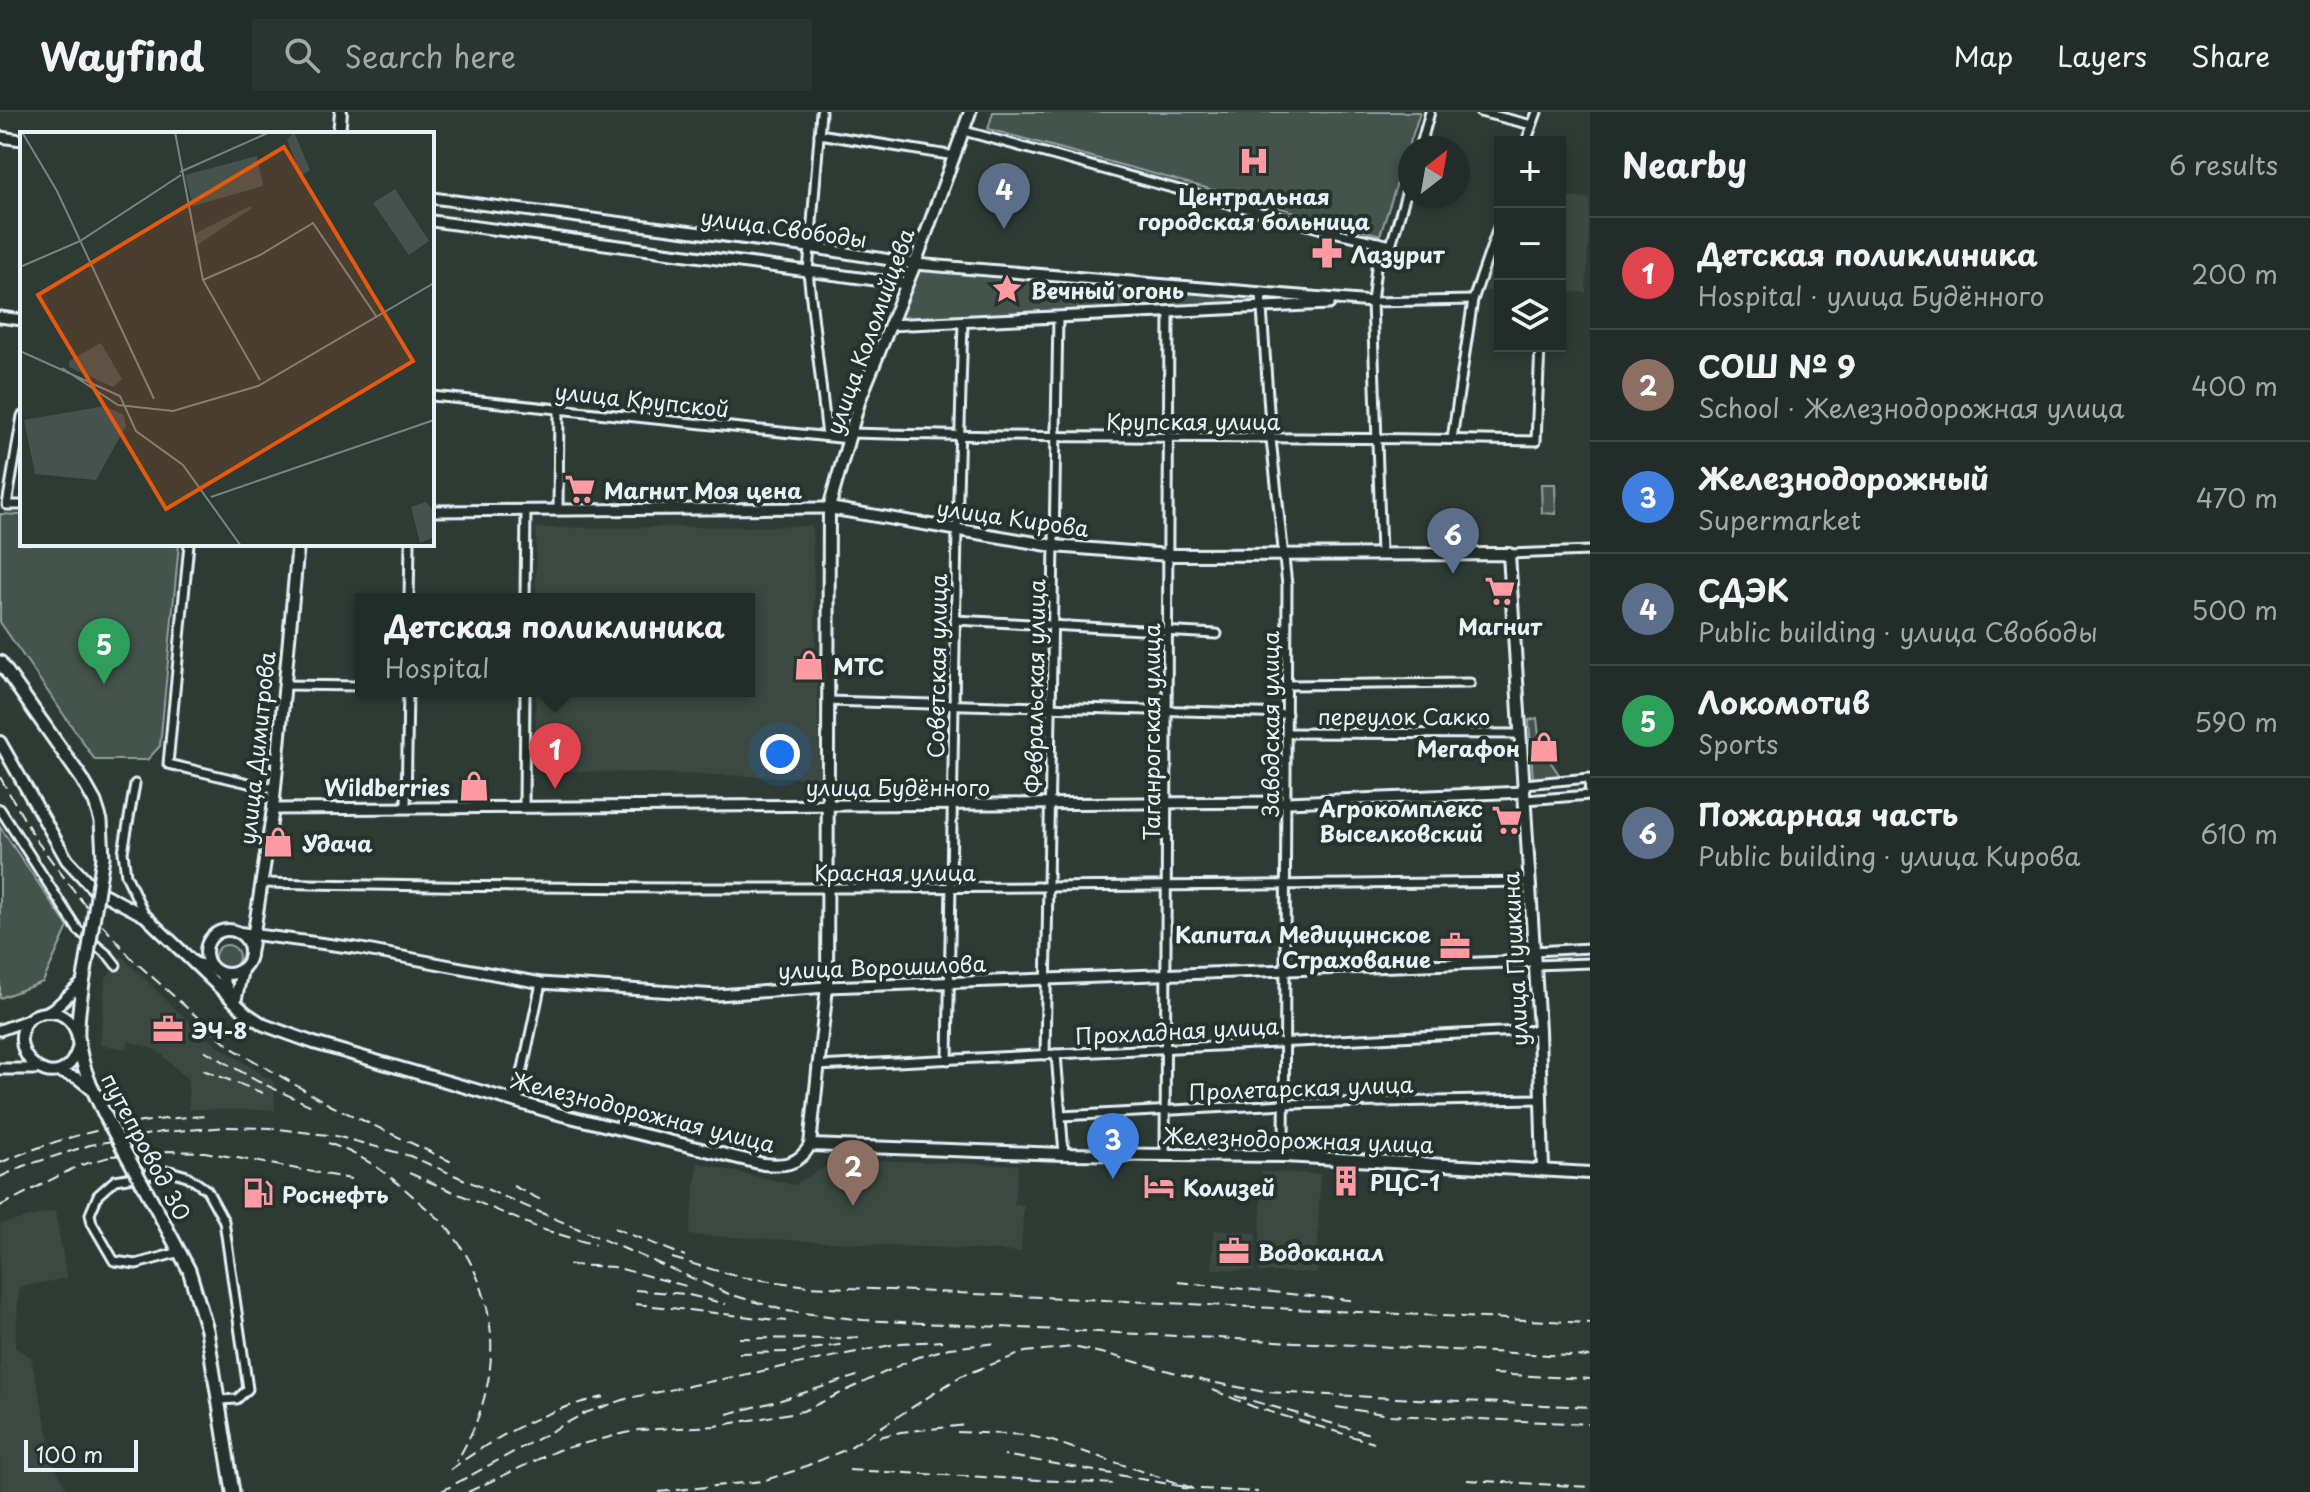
<!DOCTYPE html>
<meta charset="utf-8">
<style>
:root{--surface:#222c28;--page:#2a3430;--text:#f1f3f6;--muted:#a2a7a8;--line:#3f4845;--accent:#ff9aa2}
body{margin:0;font-family:"Playpen Sans",sans-serif;background:var(--page);color:var(--text)}
.controls{position:absolute;right:24px;top:24px;display:grid;overflow:hidden;border-radius:0px;box-shadow:0 4px 12px #0003}
.controls button{width:72px;height:72px;display:grid;place-items:center;padding:0;border:0;border-bottom:2px solid var(--line);background:var(--surface);color:var(--text);font:40px sans-serif}
.compass{position:absolute;left:1398px;top:24px;width:72px;height:72px;border-radius:50%;background:var(--surface);box-shadow:0 4px 12px #0003;rotate:31deg}
.scale{position:absolute;left:24px;bottom:20px;width:114px;box-sizing:border-box;padding-left:8px;border:4px solid #e8f1f8;border-top:0;font-size:22px;line-height:28px;white-space:nowrap;color:#e8f1f8;-webkit-text-stroke:6px #26332d;paint-order:stroke}
.you{position:absolute;left:780px;top:642px;width:28px;height:28px;margin:-20px;border:6px solid #fff;border-radius:50%;background:#1a73e8;box-shadow:0 0 0 12px #1a73e833}
.badge{display:grid;place-items:center;width:52px;height:52px;border-radius:50%;background:var(--accent);color:#fff;font-size:26px;font-weight:700}
.pin{position:absolute;translate:-50% -66px;filter:drop-shadow(0 2px 4px #0008)}
.pin::after{content:'';position:absolute;top:42px;width:28px;height:24px;background:inherit;clip-path:polygon(0 0,100% 0,50% 100%)}
.popup{position:absolute;left:355px;top:481px;width:400px;height:104px;box-sizing:border-box;display:grid;place-content:center;border-radius:0px;background:var(--surface);filter:drop-shadow(0 2px 6px #0005);font-size:26px;white-space:nowrap;color:var(--muted)}
.popup b{font-size:30px;color:var(--text)}
.popup::after{content:'';position:absolute;left:50%;top:100%;margin-left:-16px;border:16px solid transparent;border-top-color:var(--surface)}
.list{margin:0;padding:0;list-style:none}
h2{display:flex;justify-content:space-between;align-items:center;height:104px;margin:0;padding:0 32px;font-size:34px}
h2 small{font-size:26px;font-weight:400;color:var(--muted)}
.list li{display:grid;grid-template-columns:52px 1fr auto;gap:24px;align-items:center;box-sizing:border-box;height:112px;padding:0 32px;border-top:2px solid var(--line)}
.list b{display:block;font-size:30px;white-space:nowrap}
.list p{margin:0;font-size:26px;white-space:nowrap;color:var(--muted)}
.list em{font-size:26px;font-style:normal;color:var(--muted)}
.icon{flex:none;width:44px;height:44px;fill:none;stroke:currentColor;stroke-width:2;stroke-linecap:round;stroke-linejoin:round}
.map{position:relative;flex:none;width:1590px;height:1380px;overflow:hidden}
header{display:flex;align-items:center;gap:48px;box-sizing:border-box;height:112px;padding:0 40px;background:var(--surface);border-bottom:2px solid var(--line)}
header strong{font-size:38px}
nav{display:flex;gap:44px;margin-inline-start:auto;font-size:28px}
.search{width:560px;height:72px;background:var(--page);display:flex;align-items:center;gap:20px;box-sizing:border-box;padding:0 28px;border-radius:0px;color:var(--muted);font-size:30px}
main{display:flex}
aside{flex:1;background:var(--surface)}
.map>svg:first-child{display:block}
.built{fill:#3b4843}
.green{fill:#45524e;stroke:#96a2a3;stroke-width:2}
.lines{fill:none;stroke-linecap:round;stroke-linejoin:round}
.minor-casing{stroke:#e8f1f8;stroke-width:13}
.tertiary-casing{stroke:#e8f1f8;stroke-width:15}
.secondary-casing{stroke:#e8f1f8;stroke-width:16}
.primary-casing{stroke:#e8f1f8;stroke-width:17}
.minor{stroke:#26332d;stroke-width:7}
.tertiary{stroke:#26332d;stroke-width:9}
.secondary{stroke:#26332d;stroke-width:10}
.primary{stroke:#26332d;stroke-width:11}
.rail{stroke:#e8f1f8;stroke-width:2;stroke-dasharray:12 6;stroke-linecap:butt}
.primary-bridge-casing{stroke:#e8f1f8;stroke-width:17;stroke-linecap:butt}
.primary-bridge{stroke:#26332d;stroke-width:11}
.labels{text-anchor:middle;dominant-baseline:central;stroke-width:8;stroke-linejoin:round;paint-order:stroke}
.poi-label{font-size:22px;font-weight:bold;fill:#e8f1f8;stroke:#26332d;text-anchor:start}
.street-label{font-size:22px;fill:#e8f1f8;stroke:#26332d}
.inset-road{fill:none;stroke:#788483;stroke-width:2}
.view{fill:#e8590c;fill-opacity:0.15;stroke:#e8590c;stroke-width:4}
.inset-edge{fill:none;stroke:#e8f1f8;stroke-width:4}
</style>
<header>
<strong>Wayfind</strong>
<div class="search"><svg class="icon" aria-label="search" viewBox="0 0 24 24"><circle cx="10" cy="10" r="6"/><path d="M15 15l6 6"/></svg>Search here</div>
<nav><a>Map</a><a>Layers</a><a>Share</a></nav>
</header>
<main>
<div class="map">
<svg width="1590" height="1380" viewBox="0 0 1590 1380">
<rect width="100%" height="100%" fill="#2e3b35"/>
<filter id="ink" filterUnits="userSpaceOnUse"><feTurbulence type="fractalNoise" baseFrequency=".0125" numOctaves="2"/><feDisplacementMap in="SourceGraphic" scale="16" xChannelSelector="R" yChannelSelector="G"/><feConvolveMatrix kernelMatrix="1 2 1 2 8 2 1 2 1" color-interpolation-filters="sRGB"/></filter>
<g filter="url(#ink)">
<g class="built">
<path d="M1560 85 1590 87 1586 180H1560Z"/>
<path d="M1500 129V179H1484Z"/>
<path d="M812 414 820 666 535 658 536 579H749V487H536V416Z"/>
<path d="M122 844 171 893 218 934 274 970 275 998 189 997 188 968 158 939 129 929 127 937 100 933 105 868Z"/>
<path d="M838 1047 1018 1053 1014 1093H1024L1021 1140 689 1123 698 1051 794 1073Z"/>
<path d="M1262 1060 1320 1062 1317 1161 1259 1160Z"/>
<path d="M55 1099 67 1166 19 1175 15 1236 31 1245 56 1356 68 1380H0V1112Z"/>
<path d="M1214 1118 1256 1121 1254 1159 1212 1157Z"/>
</g>
<g class="green">
<path d="M993 0H1420L1380 123 988 17Z"/>
<path d="M915 152 1261 182V195L889 213Z"/>
<path d="M1541 372H1555L1556 402 1542 401Z"/>
<path d="M0 402 22 403V432H179L160 634 147 648H95L0 510Z"/>
<path d="M1537 606 1541 643 1550 649 1560 664 1533 667 1529 608Z"/>
<path d="M0 715 68 815 43 870 0 886Z"/>
<circle cx="227" cy="845" r="12"/>
</g>
<g class="lines">
<g class="minor-casing">
<g id="minor">
<path d="M821 0 808 160 827 324"/>
<path d="M1480 0 1532 13"/>
<path d="M964 19 1333 120 1391 133 1410 68"/>
<path d="M819 22 955 44"/>
<path d="M1526 30 1537 0"/>
<path d="M1420 36 1430 0"/>
<path d="M1379 130 1372 190 1381 441"/>
<path d="M1261 182 1271 327 1287 473 1284 1044"/>
<path d="M1372 190 1473 188"/>
<path d="M432 284 849 327"/>
<path d="M22 304 7 393H22"/>
<path d="M851 321C1079 328 1308 323 1536 329L1540 234"/>
<path d="M1452 327 1473 188 1500 110"/>
<path d="M558 398 559 297"/>
<path d="M189 432 168 652 274 677"/>
<path d="M1509 442 1590 439"/>
<path d="M409 487 410 432"/>
<path d="M525 487 526 398"/>
<path d="M955 508 1217 522"/>
<path d="M284 573 361 574"/>
<path d="M1286 573 1470 571"/>
<path d="M828 589 1287 602"/>
<path d="M1287 621 1520 622"/>
<path d="M135 672 123 740 126 763 145 804"/>
<path d="M1524 672 1589 666 1590 683 1525 688"/>
<path d="M524 695 525 579"/>
<path d="M406 696 408 579"/>
<path d="M0 697 78 818 109 844 116 853"/>
<path d="M261 771C684 780 1106 775 1529 770"/>
<path d="M1534 839 1590 836"/>
<path d="M1534 853 1590 851"/>
<path d="M1056 942 1064 1042"/>
<path d="M1045 943 1058 205"/>
<path d="M948 948 957 417 963 209"/>
<path d="M817 954 1539 918"/>
<path d="M516 990 541 871"/>
<path d="M1061 1004 1284 992 1541 987"/>
<path d="M1165 1041 1169 200"/>
<path d="M180 1140 136 1152 114 1149 92 1111 90 1102 98 1083 115 1068 170 1059 187 1064 207 1078 224 1109 248 1277 237 1287 218 1288"/>
</g>
</g>
<g class="tertiary-casing">
<g id="tertiary">
<path d="M0 25 22 28"/>
<path d="M432 86 809 135 915 152 1372 190"/>
<path d="M432 109 905 172"/>
<path d="M0 205 22 208"/>
<path d="M889 213 1329 192"/>
<path d="M432 399 829 396"/>
<path d="M273 697 1288 690 1524 680"/>
<path d="M236 820 356 836 541 871 717 883 827 875 1534 849"/>
<path d="M250 845 254 820"/>
<path d="M196 851 214 857"/>
<path d="M220 861 233 887"/>
<path d="M47 900 57 894 84 869"/>
<path d="M0 918 28 908"/>
<path d="M76 920C73 912 68 906 59 902 49 899 37 900 29 907 0 941 62 991 78 935"/>
<path d="M0 957H35"/>
<path d="M59 960 77 966 92 978"/>
</g>
</g>
<g class="secondary-casing">
<g id="secondary">
<path d="M339 22 341 0"/>
<path d="M829 396 1054 434 1169 443 1509 442 1539 918 1543 1058"/>
<path d="M0 630 67 748 94 777 145 804 246 901 264 913 314 931 562 1003 763 1052C784 1054 799 1053 810 1033L1064 1042 1284 1044 1590 1061"/>
<circle cx="228" cy="840" r="22"/>
<path d="M254 820 273 697 298 432"/>
<path d="M235 890 242 858"/>
<path d="M810 1033 827 875 829 396 860 287 915 152 970 0"/>
</g>
</g>
<g class="primary-casing">
<g id="primary">
<path d="M0 550 82 667 95 690 101 709 103 745"/>
<path d="M88 842C84 868 77 897 78 924 80 956 96 985 110 1013"/>
<path d="M155 1094 189 1158 207 1218 233 1380"/>
</g>
</g>
<use href="#minor" class="minor"/>
<use href="#tertiary" class="tertiary"/>
<use href="#secondary" class="secondary"/>
<use href="#primary" class="primary"/>
<g class="rail">
<path d="M0 665 36 728 81 788 132 847 232 936 330 993 456 1052"/>
<path d="M204 938 257 969 314 995"/>
<path d="M203 958 263 981"/>
<path d="M328 1031C366 1045 386 1060 415 1086 424 1095 435 1102 443 1111 506 1183 504 1272 456 1350"/>
<path d="M111 1044 167 1039 205 1040 351 1067"/>
<path d="M0 1051C65 1022 139 1006 209 1004"/>
<path d="M409 1061 541 1117 595 1133"/>
<path d="M0 1065 24 1054 90 1033 162 1020 227 1015 270 1016 336 1024 410 1044 729 1182 786 1199 863 1208 1590 1245"/>
<path d="M513 1074 545 1090"/>
<path d="M0 1094 78 1054 120 1042"/>
<path d="M614 1116 685 1144"/>
<path d="M672 1146 739 1165 808 1174 1590 1211"/>
<path d="M568 1153 614 1155 686 1174"/>
<path d="M1178 1170 1357 1189"/>
<path d="M635 1178 685 1182 726 1192"/>
<path d="M635 1192 786 1209"/>
<path d="M739 1226 825 1227 864 1225"/>
<path d="M739 1241 793 1240 846 1232"/>
<path d="M1492 1262 1590 1267"/>
<path d="M1213 1278 1254 1295 1374 1331"/>
<path d="M1235 1284 1373 1323"/>
<path d="M1336 1295 1390 1303 1590 1312"/>
<path d="M727 1302 781 1288 857 1264"/>
<path d="M957 1320 1026 1323 1052 1329 1192 1376 1004 1343"/>
<path d="M879 1325 901 1320 967 1313"/>
<path d="M450 1358C496 1324 548 1296 604 1285"/>
<path d="M849 1358 1115 1372"/>
<path d="M1467 1368 1590 1375"/>
<path d="M1182 1376 1258 1380"/>
<path d="M440 1380 585 1301 629 1286 901 1231 942 1229"/>
<path d="M468 1380 558 1338 638 1318 716 1314 803 1299 915 1246 949 1236 999 1231"/>
<path d="M659 1380 762 1369 794 1359 847 1337 961 1264 1025 1240 1073 1235 1111 1243 1205 1269 1265 1280 1590 1295"/>
</g>
<g class="primary-bridge-casing">
<g id="primary-bridge">
<path d="M88 842 103 745"/>
<path d="M110 1013 155 1094"/>
</g>
</g>
<use href="#primary-bridge" class="primary-bridge"/>
</g>
</g>
<defs>
<g id="hospital-bare" transform="scale(2.4)"><path d="M-5-5h3v3.5h4V-5h3V5h-3V1.5h-4V5h-3Z" fill="#ff9aa2" stroke="#26332d" stroke-width="2.5" paint-order="stroke"/></g>
<g id="pharmacy-bare" transform="scale(2.4)"><path d="M-2-6h4v4h4v4h-4v4h-4v-4h-4v-4h4Z" fill="#ff9aa2" stroke="#26332d" stroke-width="2.5" paint-order="stroke"/></g>
<g id="sight-bare" transform="scale(2.4)"><path d="M0-6L1.8-2.2L6-1.7L2.9 1.2L3.7 5.4L0 3.3L-3.7 5.4L-2.9 1.2L-6-1.7L-1.8-2.2Z" fill="#ff9aa2" stroke="#26332d" stroke-width="2.5" paint-order="stroke"/></g>
<g id="supermarket-bare" transform="scale(2.4)"><path d="M-6-5.5h2.5l.6 2H6L4.5 2H-2.5L-4.4-4H-6ZM-1.5 3.2a1.3 1.3 0 1 0 .1 0ZM3 3.2a1.3 1.3 0 1 0 .1 0Z" fill="#ff9aa2" stroke="#26332d" stroke-width="2.5" paint-order="stroke"/></g>
<g id="shop-bare" transform="scale(2.4)"><path d="M-5-2.5h2.3a2.7 3.5 0 0 1 5.4 0H5L5.5 6h-11ZM-1.5-2.5h3a1.5 2.3 0 0 0-3 0Z" fill="#ff9aa2" stroke="#26332d" stroke-width="2.5" paint-order="stroke"/></g>
<g id="office-bare" transform="scale(2.4)"><path d="M-6-3h4V-5.5h4V-3h4V5H-6ZM-1-4.5V-3h2v-1.5ZM-6 0V1H6V0Z" fill="#ff9aa2" stroke="#26332d" stroke-width="2.5" paint-order="stroke"/></g>
<g id="building-bare" transform="scale(2.4)"><path d="M-4-6H4V6H1V3H-1V6H-4ZM-2.5-4.3h1.7v1.8h-1.7ZM.8-4.3h1.7v1.8H.8ZM-2.5-1h1.7V.8h-1.7ZM.8-1h1.7V.8H.8Z" fill="#ff9aa2" stroke="#26332d" stroke-width="2.5" paint-order="stroke"/></g>
<g id="hotel-bare" transform="scale(2.4)"><path d="M-6-4.5h1.5V1H6V5H4.5V3h-9V5H-6ZM-4 0a1.8 1.8 0 1 1 3.6 0ZM.5 0V-2.5h3Q6-2.5 6 0Z" fill="#ff9aa2" stroke="#26332d" stroke-width="2.5" paint-order="stroke"/></g>
<g id="fuel-bare" transform="scale(2.4)"><path d="M-5.5-6h7V0h2V4h1.3V-2.5L3-4.5l.8-.8L6-3V5H2.5V1h-1V6h-7ZM-4.2-4.7v3.2H.2V-4.7Z" fill="#ff9aa2" stroke="#26332d" stroke-width="2.5" paint-order="stroke"/></g>
</defs>
<g fill-rule="evenodd">
<use href="#hospital-bare" x="1254" y="49"/>
<use href="#pharmacy-bare" x="1327" y="141"/>
<use href="#sight-bare" x="1007" y="177"/>
<use href="#supermarket-bare" x="580" y="377"/>
<use href="#supermarket-bare" x="1500" y="479"/>
<use href="#shop-bare" x="809" y="553"/>
<use href="#shop-bare" x="1544" y="635"/>
<use href="#shop-bare" x="474" y="674"/>
<use href="#supermarket-bare" x="1507" y="708"/>
<use href="#shop-bare" x="278" y="730"/>
<use href="#office-bare" x="1455" y="834"/>
<use href="#office-bare" x="168" y="917"/>
<use href="#building-bare" x="1346" y="1069"/>
<use href="#hotel-bare" x="1159" y="1074"/>
<use href="#fuel-bare" x="258" y="1081"/>
<use href="#office-bare" x="1234" y="1139"/>
</g>
<g class="labels">
<g class="poi-label">
<text x="1254" y="83" text-anchor="middle">Центральная<tspan x="1254" dy="25">городская больница</tspan></text>
<text x="1351" y="141">Лазурит</text>
<text x="1031" y="177">Вечный огонь</text>
<text x="604" y="377">Магнит Моя цена</text>
<text x="1500" y="513" text-anchor="middle">Магнит</text>
<text x="833" y="553">МТС</text>
<text x="1520" y="635" text-anchor="end">Мегафон</text>
<text x="450" y="674" text-anchor="end">Wildberries</text>
<text x="1483" y="695" text-anchor="end">Агрокомплекс<tspan x="1483" dy="25">Выселковский</tspan></text>
<text x="302" y="730">Удача</text>
<text x="1431" y="821" text-anchor="end">Капитал Медицинское<tspan x="1431" dy="25">Страхование</tspan></text>
<text x="192" y="917">ЭЧ-8</text>
<text x="1370" y="1069">РЦС-1</text>
<text x="1183" y="1074">Колизей</text>
<text x="282" y="1081">Роснефть</text>
<text x="1258" y="1139">Водоканал</text>
</g>
<g class="street-label">
<text transform="translate(784 115) rotate(8)">улица Свободы</text>
<text transform="translate(869 219) rotate(-70)">улица Коломийцева</text>
<text transform="translate(642 287) rotate(6)">улица Крупской</text>
<text x="1193" y="308">Крупская улица</text>
<text transform="translate(1013 405) rotate(8)">улица Кирова</text>
<text transform="translate(936 554) rotate(-89)">Советская улица</text>
<text transform="translate(1034 574) rotate(-89)">Февральская улица</text>
<text x="1404" y="603">переулок Сакко</text>
<text transform="translate(1269 612) rotate(-90)">Заводская улица</text>
<text transform="translate(1150 620) rotate(-90)">Таганрогская улица</text>
<text transform="translate(256 636) rotate(-84)">улица Димитрова</text>
<text x="898" y="674">улица Будённого</text>
<text x="895" y="759">Красная улица</text>
<text transform="translate(1514 847) rotate(-93)">улица Пушкина</text>
<text transform="translate(882 854) rotate(-2)">улица Ворошилова</text>
<text transform="translate(1177 918) rotate(-3)">Прохладная улица</text>
<text transform="translate(1301 975) rotate(-2)">Пролетарская улица</text>
<text transform="translate(643 999) rotate(14)">Железнодорожная улица</text>
<text transform="translate(1298 1027) rotate(2)">Железнодорожная улица</text>
<text transform="translate(147 1034) rotate(62)">путепровод 30</text>
</g>
</g>
<g transform="translate(20 20)">
<rect width="414" height="414" fill="#2e3b35"/>
<path d="M274 0 290 38 281 44 267 8ZM237 24 243 54 173 74 165 43ZM375 57 409 109 389 123 353 71ZM230 74 232 76 176 114 174 102ZM81 211 102 247 93 255 49 235V229ZM85 274 104 283 106 294 76 348 15 342 4 288ZM406 370 414 380V405L400 411 391 375Z" fill="#45524e"/>
<path class="inset-road" d="M2 0 37 59 134 267M155 0 183 148 240 248M160 40 250 0M0 135 60 109 161 43M183 148 240 123 293 91 356 184M0 219 100 264 116 299 163 333 221 414M42 236 98 273 153 279 238 254 414 151M191 365 414 288"/>
<path class="view" d="M264 15 393 229 146 377 18 163Z"/>
<rect width="414" height="414" class="inset-edge"/>
</g>
</svg>
<div class="controls">
<button>+</button>
<button>−</button>
<button><svg class="icon" aria-label="layers" viewBox="0 0 24 24"><path d="M12 4l9 5-9 5-9-5zM3 14l9 5 9-5"/></svg></button>
</div>
<svg class="compass" viewBox="-18 -18 36 36"><path d="M0-13l5 13h-10z" fill="#e53935"/><path d="M0 13l5-13h-10z" fill="#a2a7a8"/></svg>
<div class="scale">100 m</div>
<div class="you"></div>
<div class="pin badge" style="left:555px;top:677px;background:#e0444e">1</div>
<div class="popup"><b>Детская поликлиника</b>Hospital</div>
<div class="pin badge" style="left:853px;top:1094px;background:#8d6e63">2</div>
<div class="pin badge" style="left:1113px;top:1067px;background:#3f7fe0">3</div>
<div class="pin badge" style="left:1004px;top:117px;background:#5c6f8a">4</div>
<div class="pin badge" style="left:104px;top:572px;background:#2e9e5b">5</div>
<div class="pin badge" style="left:1453px;top:462px;background:#5c6f8a">6</div>
</div>
<aside>
<h2>Nearby<small>6 results</small></h2>
<ul class="list">
<li><span class="badge" style="background:#e0444e">1</span><div><b>Детская поликлиника</b><p>Hospital · улица Будённого</p></div><em>200 m</em></li>
<li><span class="badge" style="background:#8d6e63">2</span><div><b>СОШ № 9</b><p>School · Железнодорожная улица</p></div><em>400 m</em></li>
<li><span class="badge" style="background:#3f7fe0">3</span><div><b>Железнодорожный</b><p>Supermarket</p></div><em>470 m</em></li>
<li><span class="badge" style="background:#5c6f8a">4</span><div><b>СДЭК</b><p>Public building · улица Свободы</p></div><em>500 m</em></li>
<li><span class="badge" style="background:#2e9e5b">5</span><div><b>Локомотив</b><p>Sports</p></div><em>590 m</em></li>
<li><span class="badge" style="background:#5c6f8a">6</span><div><b>Пожарная часть</b><p>Public building · улица Кирова</p></div><em>610 m</em></li>
</ul>
</aside>
</main>
